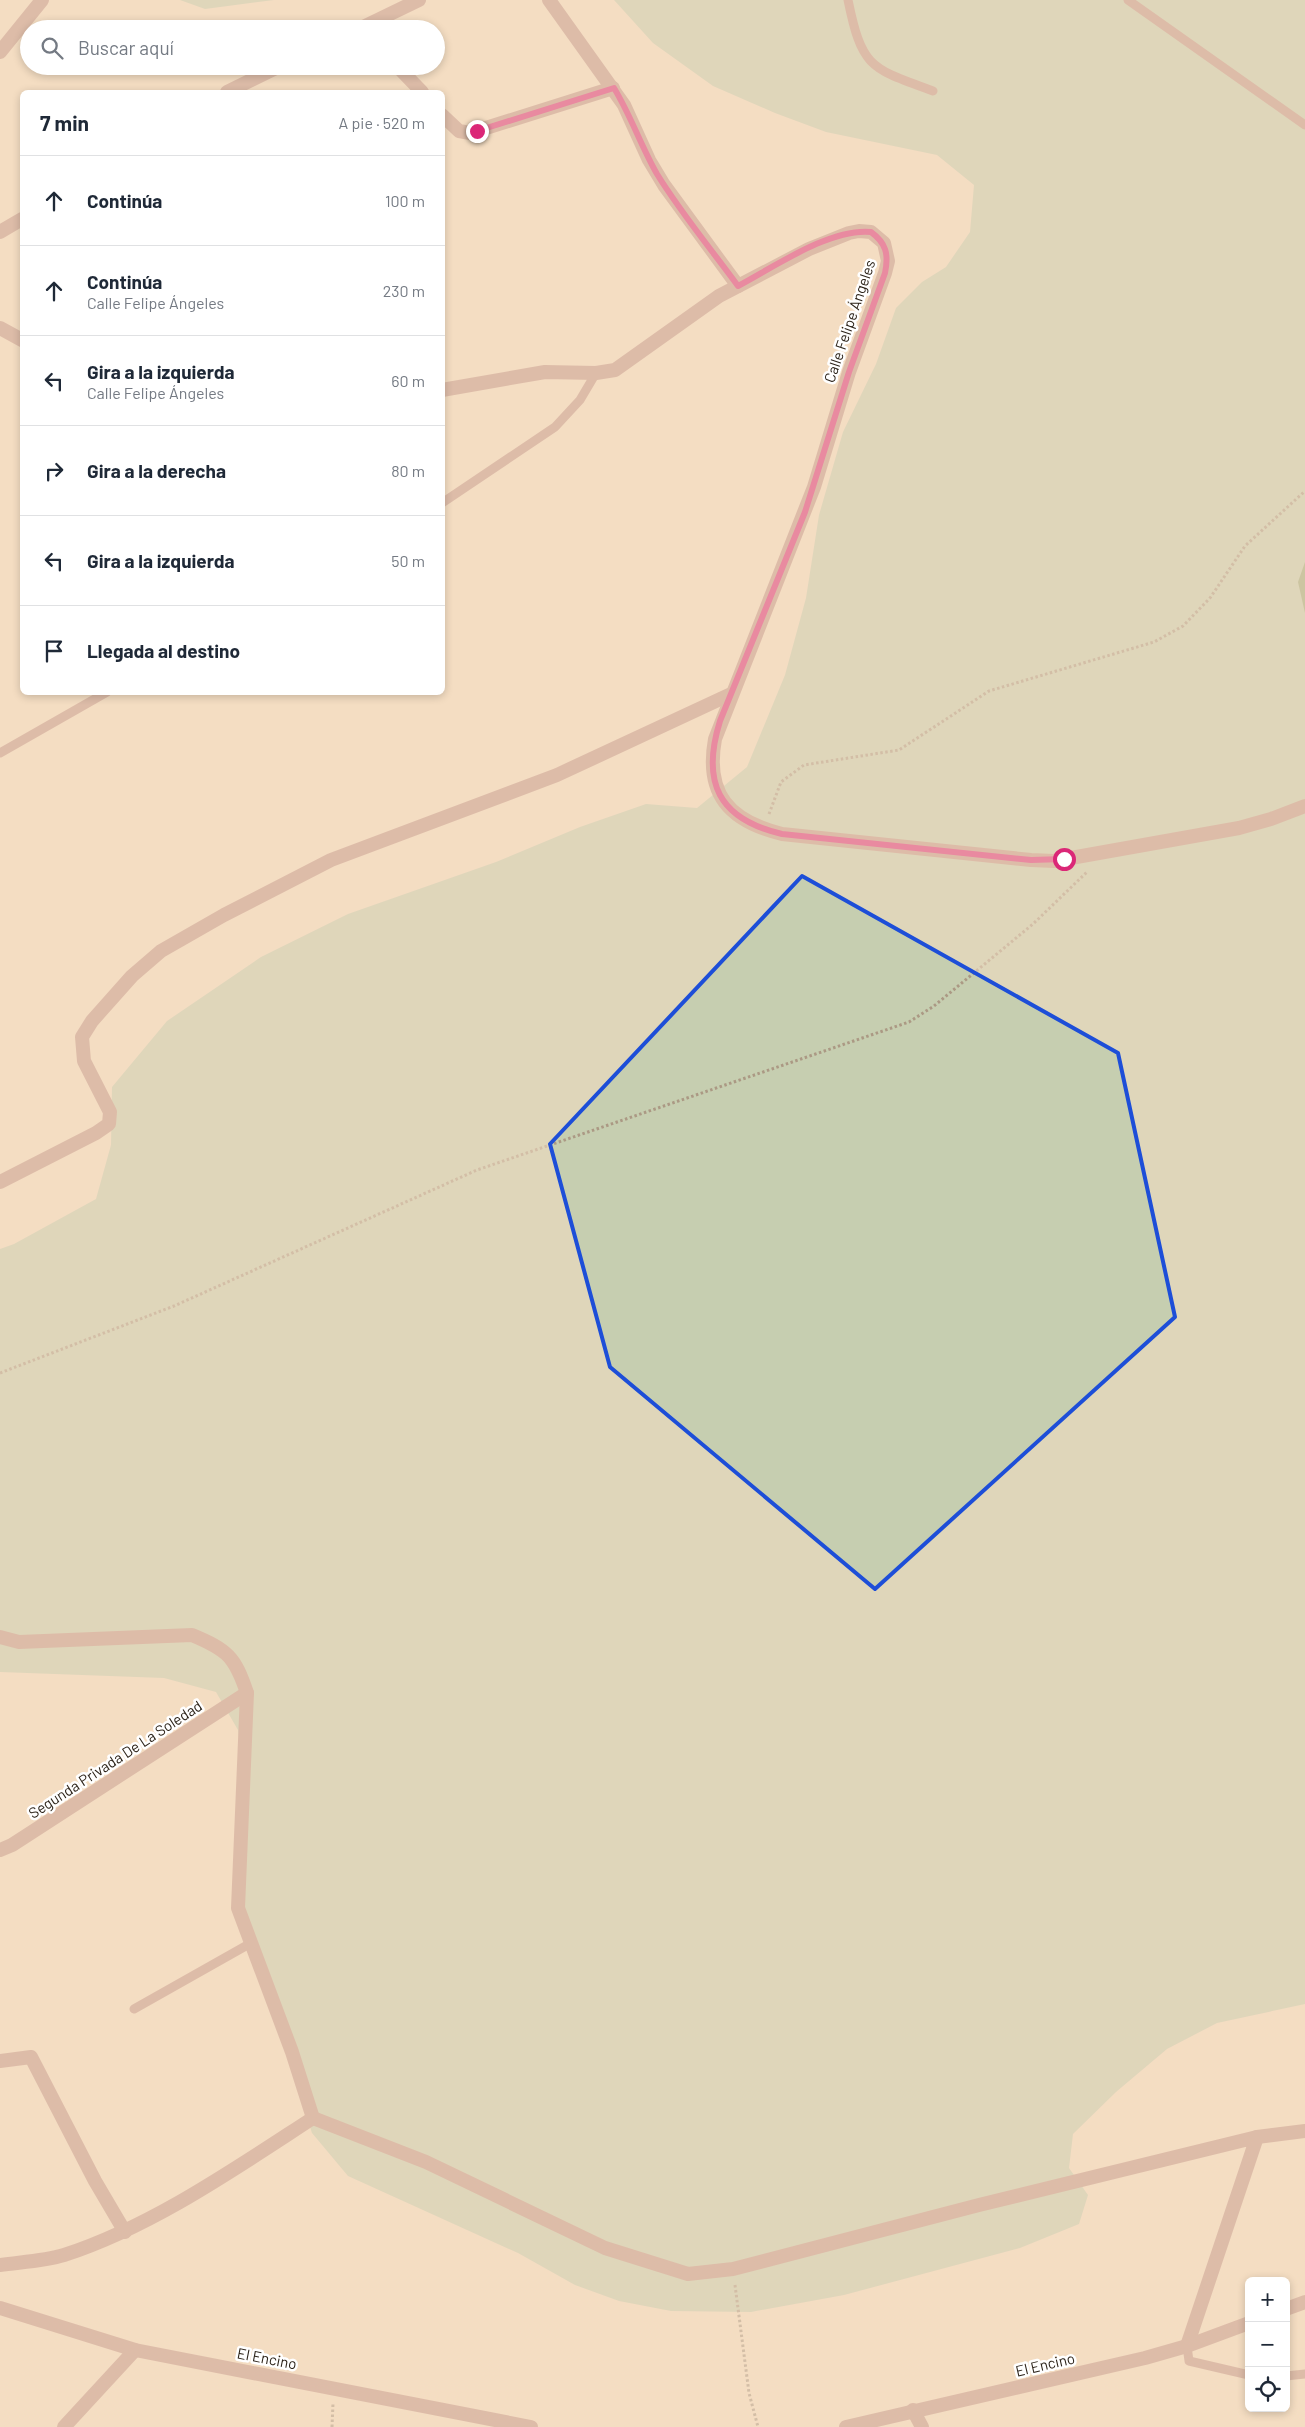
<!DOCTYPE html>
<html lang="es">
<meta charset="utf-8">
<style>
:root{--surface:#fff;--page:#f2f2f3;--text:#1f2937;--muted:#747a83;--line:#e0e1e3}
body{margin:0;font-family:Barlow,sans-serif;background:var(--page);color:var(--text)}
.controls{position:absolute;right:15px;bottom:15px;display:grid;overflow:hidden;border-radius:8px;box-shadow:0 2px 8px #0003}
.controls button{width:45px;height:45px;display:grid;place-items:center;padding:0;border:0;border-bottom:1px solid var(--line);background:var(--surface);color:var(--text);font:25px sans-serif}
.stop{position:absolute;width:15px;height:15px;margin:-11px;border:4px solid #db2777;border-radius:50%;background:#fff}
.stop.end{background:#db2777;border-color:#fff;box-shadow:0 1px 5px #0008}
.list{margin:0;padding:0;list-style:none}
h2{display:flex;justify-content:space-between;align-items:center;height:65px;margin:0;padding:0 20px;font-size:21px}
h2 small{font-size:16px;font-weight:400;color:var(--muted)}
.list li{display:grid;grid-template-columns:32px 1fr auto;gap:15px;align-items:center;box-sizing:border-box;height:90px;padding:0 20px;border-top:1px solid var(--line)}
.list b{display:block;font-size:19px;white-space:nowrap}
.list p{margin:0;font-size:16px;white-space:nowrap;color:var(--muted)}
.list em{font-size:16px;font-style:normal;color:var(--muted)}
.icon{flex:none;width:28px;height:28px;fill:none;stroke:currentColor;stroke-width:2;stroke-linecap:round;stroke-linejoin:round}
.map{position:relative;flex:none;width:1305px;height:2427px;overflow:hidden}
.search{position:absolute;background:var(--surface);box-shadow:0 2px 8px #0003;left:20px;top:20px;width:425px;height:55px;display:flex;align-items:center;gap:12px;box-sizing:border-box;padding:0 18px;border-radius:28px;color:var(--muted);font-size:19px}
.panel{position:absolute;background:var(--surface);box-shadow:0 2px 8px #0003;left:20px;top:90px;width:425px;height:605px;border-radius:8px}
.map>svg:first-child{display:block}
.green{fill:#c6ceb0}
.forest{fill:#9ca879}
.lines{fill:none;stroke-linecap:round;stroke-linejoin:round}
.path{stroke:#ab9984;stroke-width:3;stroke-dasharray:2.5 2.5;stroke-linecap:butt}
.service{stroke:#c29688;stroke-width:9}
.minor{stroke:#c29688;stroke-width:14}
.route{stroke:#db2777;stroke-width:6}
.marked{fill:none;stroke:#1d4ed8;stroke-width:4;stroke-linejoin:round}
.labels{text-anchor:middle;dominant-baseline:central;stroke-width:5;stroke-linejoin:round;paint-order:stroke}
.street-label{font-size:15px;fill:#2c2319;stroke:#fff}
</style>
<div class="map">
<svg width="1305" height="2427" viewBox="0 0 1305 2427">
<rect width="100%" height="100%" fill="#f4ddc2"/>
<g class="green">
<path d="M180 0H274L205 9Z"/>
<path d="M614 0H1305V2004L1217 2023 1167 2049 1116 2092 1073 2134 1069 2168 1088 2195 1079 2224 1020 2248 844 2295 751 2312 671 2311 619 2301 575 2285 518 2253 348 2176 312 2133 292 2070 245 1943 240 1891 244 1784 238 1730 216 1692 164 1678 0 1672V1249L14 1244 96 1199 111 1145 112 1087 167 1021 261 957 348 914 496 862 580 827 646 804 697 808 747 767 785 675 806 598 819 515 843 432 876 364 896 308 922 282 946 267 970 232 974 185 937 155 826 132 775 113 713 86 653 43Z"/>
</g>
<path class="forest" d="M1305 562V613L1298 582Z"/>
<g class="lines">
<g class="path">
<path d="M769 814 781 782 804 765 899 750 989 691 1154 642 1183 626 1210 598 1245 546 1305 491"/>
<path d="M0 1373 174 1306 477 1170 909 1022 934 1006 1033 924 1088 871"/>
<path d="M735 2285 749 2393 758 2427"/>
<path d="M332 2427 333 2403"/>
</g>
<g class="service">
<path d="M848 0C862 68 870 68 933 91"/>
<path d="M1128 0 1305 125"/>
<path d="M442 503 555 427 580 400 596 373"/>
<path d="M0 753 107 692"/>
<path d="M134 2009 251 1943"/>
<path d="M1187 2346 1189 2361 1249 2375"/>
<path d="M1286 2376 1305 2374"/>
</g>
<g class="minor">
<path d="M549 0 624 105 649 160 664 185 738 286"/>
<path d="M359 29 419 0"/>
<path d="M0 52 42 0"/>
<path d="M397 66 422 92"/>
<path d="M227 92 280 66"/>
<path d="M442 115 459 131 470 133 613 88"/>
<path d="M0 232 22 219"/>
<path d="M0 328 22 340"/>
<path d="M442 390 545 372 596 373 615 370 719 296 809 249 849 233 859 231 871 232 884 243 888 261 885 273 849 372 814 487 715 739C705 794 729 821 782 834L1031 860 1054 861 1239 828 1271 819 1305 806"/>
<path d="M0 1182 96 1133 109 1124 110 1112 84 1061 82 1037 92 1021 132 976 161 951 224 915 331 860 557 775 731 694"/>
<path d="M0 1637 19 1642 192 1635C228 1650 235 1657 247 1693L238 1908 292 2052 313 2118"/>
<path d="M0 1850 12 1845 247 1693"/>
<path d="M0 2061 31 2057 95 2181 125 2232"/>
<path d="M313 2118 426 2162 605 2248 688 2274 733 2269 979 2205 1257 2137 1187 2346"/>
<path d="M1257 2137 1305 2131"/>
<path d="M0 2265C21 2262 44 2261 64 2255 151 2227 236 2168 313 2118"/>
<path d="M0 2308 135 2350 531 2427"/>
<path d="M1286 2309 1305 2302"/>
<path d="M913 2410 922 2427"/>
<path d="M64 2427 135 2350"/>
<path d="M846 2427 1145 2358 1187 2346 1249 2323"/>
</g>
</g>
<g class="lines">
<path class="route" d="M477 131 614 88C631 116 641 146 657 174 681 213 711 249 738 286 774 267 830 228 871 232 886 243 889 254 885 273L849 372 805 512 720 721C701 782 718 819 782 834L1031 860 1064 859"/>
</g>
<path d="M0 0H1305V2427H0ZM802 876 1118 1053 1175 1317 875 1589 610 1367 550 1144Z" fill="#f4ddc2" fill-opacity=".55" fill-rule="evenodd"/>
<path class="marked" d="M802 876 1118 1053 1175 1317 875 1589 610 1367 550 1144Z"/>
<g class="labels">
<g class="street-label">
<text transform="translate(849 321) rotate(-71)">Calle Felipe Ángeles</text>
<text transform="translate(115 1759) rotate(-33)">Segunda Privada De La Soledad</text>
<text transform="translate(267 2358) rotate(11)">El Encino</text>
<text transform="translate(1045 2364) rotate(-13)">El Encino</text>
</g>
</g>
</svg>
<div class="controls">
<button>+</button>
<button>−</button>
<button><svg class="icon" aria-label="locate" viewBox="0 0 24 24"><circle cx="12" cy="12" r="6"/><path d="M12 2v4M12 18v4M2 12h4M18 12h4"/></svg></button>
</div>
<div class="stop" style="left:1064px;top:859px"></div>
<div class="stop end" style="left:477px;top:131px"></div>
<div class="search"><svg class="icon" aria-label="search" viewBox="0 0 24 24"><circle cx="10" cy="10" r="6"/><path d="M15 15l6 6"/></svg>Buscar aquí</div>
<section class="panel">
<h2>7 min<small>A pie · 520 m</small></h2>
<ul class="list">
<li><svg class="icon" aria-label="ahead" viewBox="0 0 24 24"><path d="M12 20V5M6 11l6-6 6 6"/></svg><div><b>Continúa</b></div><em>100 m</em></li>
<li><svg class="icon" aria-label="ahead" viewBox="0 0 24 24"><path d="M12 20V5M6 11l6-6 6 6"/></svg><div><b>Continúa</b><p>Calle Felipe Ángeles</p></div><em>230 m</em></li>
<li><svg class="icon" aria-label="left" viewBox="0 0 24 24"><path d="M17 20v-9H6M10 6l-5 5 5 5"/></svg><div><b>Gira a la izquierda</b><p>Calle Felipe Ángeles</p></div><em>60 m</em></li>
<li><svg class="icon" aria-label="right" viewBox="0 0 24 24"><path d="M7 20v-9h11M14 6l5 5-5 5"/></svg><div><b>Gira a la derecha</b></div><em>80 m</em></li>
<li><svg class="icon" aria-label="left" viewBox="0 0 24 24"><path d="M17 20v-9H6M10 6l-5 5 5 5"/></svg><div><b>Gira a la izquierda</b></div><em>50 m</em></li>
<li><svg class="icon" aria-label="arrive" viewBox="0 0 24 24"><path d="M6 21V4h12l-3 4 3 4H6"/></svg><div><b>Llegada al destino</b></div></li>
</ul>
</section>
</div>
